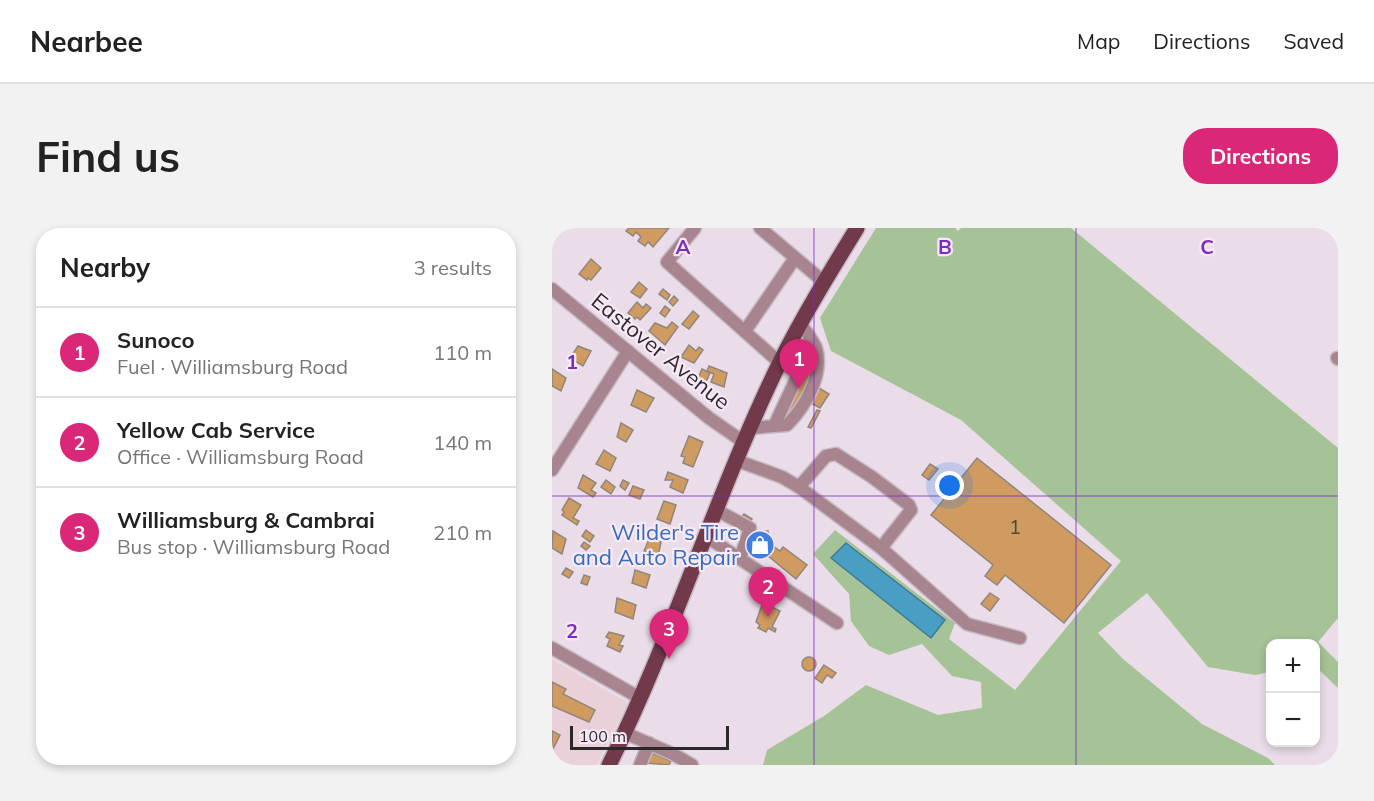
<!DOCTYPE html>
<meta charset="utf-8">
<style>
:root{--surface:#fff;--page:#f2f2f2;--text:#222;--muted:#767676;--line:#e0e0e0;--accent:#db2777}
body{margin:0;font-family:Mulish,sans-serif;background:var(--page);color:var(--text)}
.controls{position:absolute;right:18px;bottom:18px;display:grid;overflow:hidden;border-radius:12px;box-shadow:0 3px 9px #0003}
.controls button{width:54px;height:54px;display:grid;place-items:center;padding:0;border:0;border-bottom:2px solid var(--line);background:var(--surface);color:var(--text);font:30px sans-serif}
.scale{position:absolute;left:18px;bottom:15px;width:159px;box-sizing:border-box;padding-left:6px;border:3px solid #2b272b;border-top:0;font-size:16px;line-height:21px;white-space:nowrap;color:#2b272b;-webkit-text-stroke:4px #f7eaf6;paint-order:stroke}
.you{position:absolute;left:398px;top:258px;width:21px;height:21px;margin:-15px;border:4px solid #fff;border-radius:50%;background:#1a73e8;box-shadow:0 0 0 9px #1a73e833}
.badge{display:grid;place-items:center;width:39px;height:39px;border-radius:50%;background:var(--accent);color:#fff;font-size:20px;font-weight:700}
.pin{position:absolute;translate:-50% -50px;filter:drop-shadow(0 2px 3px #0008)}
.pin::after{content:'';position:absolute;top:32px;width:21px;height:18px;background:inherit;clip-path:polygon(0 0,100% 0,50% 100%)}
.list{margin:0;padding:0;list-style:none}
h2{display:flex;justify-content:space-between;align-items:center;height:78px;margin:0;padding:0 24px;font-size:26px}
h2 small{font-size:20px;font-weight:400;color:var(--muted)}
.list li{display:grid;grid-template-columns:39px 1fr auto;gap:18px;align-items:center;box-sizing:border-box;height:90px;padding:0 24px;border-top:2px solid var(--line)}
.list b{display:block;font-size:22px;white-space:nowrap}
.list p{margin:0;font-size:20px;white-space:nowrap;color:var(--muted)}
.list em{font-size:20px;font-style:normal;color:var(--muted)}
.map{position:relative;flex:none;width:786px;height:537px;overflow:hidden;border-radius:24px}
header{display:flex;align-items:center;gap:36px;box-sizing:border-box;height:84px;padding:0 30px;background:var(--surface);border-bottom:2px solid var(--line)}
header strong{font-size:28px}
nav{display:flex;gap:33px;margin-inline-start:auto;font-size:21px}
.intro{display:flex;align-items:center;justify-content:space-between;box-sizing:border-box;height:144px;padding:0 36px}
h1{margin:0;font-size:42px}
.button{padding:15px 27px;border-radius:24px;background:var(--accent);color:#fff;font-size:21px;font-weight:700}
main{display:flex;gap:36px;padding:0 36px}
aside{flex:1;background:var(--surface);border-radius:24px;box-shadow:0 3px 9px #0003}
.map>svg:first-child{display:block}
.commercial{fill:#ead0d8}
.green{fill:#a6c297}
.water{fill:#489ec3;stroke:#3f7a95;stroke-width:1.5}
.building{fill:#d09b61;stroke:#91867b;stroke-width:1.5}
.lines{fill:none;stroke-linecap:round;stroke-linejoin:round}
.minor-casing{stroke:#c4b9c3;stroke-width:15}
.major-casing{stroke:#c4b9c3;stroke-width:18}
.minor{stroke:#a8858e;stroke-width:12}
.major{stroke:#72394b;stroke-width:15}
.grid{fill:none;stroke:#7b2cbf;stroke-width:1.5;stroke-opacity:0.55}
.labels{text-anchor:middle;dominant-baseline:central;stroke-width:4.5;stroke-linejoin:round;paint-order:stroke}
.number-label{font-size:20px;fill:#544438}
.street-label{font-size:22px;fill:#2b272b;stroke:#f7eaf6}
.shop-label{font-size:22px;fill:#366cbe;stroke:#f7eaf6;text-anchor:end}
.grid-label{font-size:20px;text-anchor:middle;font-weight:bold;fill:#7b2cbf;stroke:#f7eaf6;stroke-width:4.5;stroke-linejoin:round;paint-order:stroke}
</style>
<header>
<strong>Nearbee</strong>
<nav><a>Map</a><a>Directions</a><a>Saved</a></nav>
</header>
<div class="intro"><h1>Find us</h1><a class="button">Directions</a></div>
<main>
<aside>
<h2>Nearby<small>3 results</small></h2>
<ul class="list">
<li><span class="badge">1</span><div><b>Sunoco</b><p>Fuel · Williamsburg Road</p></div><em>110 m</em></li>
<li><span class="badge">2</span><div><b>Yellow Cab Service</b><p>Office · Williamsburg Road</p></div><em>140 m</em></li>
<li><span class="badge">3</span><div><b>Williamsburg &amp; Cambrai</b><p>Bus stop · Williamsburg Road</p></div><em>210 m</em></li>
</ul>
</aside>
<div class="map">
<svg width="786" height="537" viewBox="0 0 786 537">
<rect width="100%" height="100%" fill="#eadde9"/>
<path class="commercial" d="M0 431 76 475 44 537H0Z"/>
<path class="green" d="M324 0H403L406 3 409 0H519L786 220V390L766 414 786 434V460L764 439V416H718V444L703 447 656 439 595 365 546 405 571 431 650 496 716 530 723 537H211L215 522 272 488 314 457 386 487 430 480 429 454 400 448 370 416 337 427 317 418 299 393 297 366 261 326 283 302 403 395 397 411 463 462 569 333 409 192 279 123 268 90Z"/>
<path class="water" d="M294 315 393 392 379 410 279 330Z"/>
<g class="building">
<path d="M77 0H117L101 19 96 14 93 18 86 13 89 9 84 4 81 8 74 3Z"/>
<path d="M39 31 49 40 39 52 36 50 35 52 27 46Z"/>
<path d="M87 54 95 61 88 70 79 64Z"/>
<path d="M111 61 118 67 115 72 107 66Z"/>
<path d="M122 68 126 72 121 78 117 74Z"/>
<path d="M85 74 91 80 94 76 99 80 88 92 85 89 83 91 76 85Z"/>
<path d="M113 78 118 82 113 89 108 85Z"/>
<path d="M141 83 147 88 137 101 130 96Z"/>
<path d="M120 94 126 99 113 117 97 103 103 95 115 100Z"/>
<path d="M137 117 144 123 147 119 151 122 142 135 129 129Z"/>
<path d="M26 118 39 123 31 138 18 130Z"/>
<path d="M253 136 264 141 243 185 232 180Z"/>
<path d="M157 138 175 145 172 159 159 154 162 146 155 143Z"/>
<path d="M0 141 14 150 9 163 0 158Z"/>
<path d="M150 141 158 145 154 154 146 150Z"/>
<path d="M262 157 277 166 268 180 255 173Z"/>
<path d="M85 162 102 170 94 184 79 177Z"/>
<path d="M265 182 268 183 259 200 256 199Z"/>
<path d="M69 195 81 202 74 214 65 209Z"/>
<path d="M137 208 151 214 141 239 131 235 133 229 129 228Z"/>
<path d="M52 222 64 230 58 243 44 236Z"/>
<path d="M425 230 559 337 512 395 453 347 445 357 433 348 441 337 379 287Z"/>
<path d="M378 236 386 241 377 252 370 247Z"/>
<path d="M116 244 136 252 131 265 118 259 121 252H113Z"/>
<path d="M31 247 44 255 39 262 44 265 41 269 26 260Z"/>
<path d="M54 252 63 259 59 266 49 259Z"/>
<path d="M71 252 77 255 73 262 68 258Z"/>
<path d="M81 258 92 262 88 271 77 267Z"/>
<path d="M17 270 29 277 21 290 27 293 25 297 10 287 12 284 10 282Z"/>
<path d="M112 273 124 277 118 296 105 291Z"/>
<path d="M192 286 200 291 197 295 189 290Z"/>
<path d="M34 302 42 308 38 314 30 308Z"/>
<path d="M1 303 14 311 10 326 0 320Z"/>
<path d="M216 303 217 315 228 323 231 319 255 337 244 351 216 328 203 329 199 305Z"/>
<path d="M98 309 109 314 106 329 92 323Z"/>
<path d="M32 314 38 318 34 322 29 318Z"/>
<path d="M14 340 21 344 17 350 10 346Z"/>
<path d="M83 342 98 347 94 360 80 355Z"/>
<path d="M32 347 38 349 35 357 29 355Z"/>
<path d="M438 365 447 371 438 383 429 376Z"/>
<path d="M65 370 84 377 81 391 63 384Z"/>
<path d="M214 376 228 383 220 399 224 401 223 404 216 400 214 404 206 400 208 397 204 394 210 377Z"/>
<path d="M57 404 72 408 67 417 71 418 68 424 55 418 58 411 54 409Z"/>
<circle cx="257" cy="436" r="7"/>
<path d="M272 437 284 445 280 450 275 447 270 455 263 450Z"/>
<path d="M0 454 14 461 11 466 43 482 37 494 0 478Z"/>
<path d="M0 503 8 507 0 523Z"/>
<path d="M100 525 119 533 117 537 95 535Z"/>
</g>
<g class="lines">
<g class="minor-casing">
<g id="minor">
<path d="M143 0 115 34 228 135"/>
<path d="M208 0 272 54"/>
<path d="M0 61 157 190 193 215"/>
<path d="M193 103 243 30"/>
<path d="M785 130 786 131"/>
<path d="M222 198 261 115"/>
<path d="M199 200 235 197C253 179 272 147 264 120 261 112 253 103 249 96"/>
<path d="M186 233 230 249 247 259 329 320 415 396 468 410"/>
<path d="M0 242 76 123"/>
<path d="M247 259 274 228 284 226 320 249 357 277 359 282 329 320"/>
<path d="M166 283 198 300 188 331"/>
<path d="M155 309 285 395"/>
<path d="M0 420 88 470"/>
<path d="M73 505 121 526 140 537"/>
<path d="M88 537 97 515"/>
</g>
</g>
<g class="major-casing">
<path id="major" d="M57 537C122 406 164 265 228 134 251 88 278 44 305 0"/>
</g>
<use href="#minor" class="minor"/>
<use href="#major" class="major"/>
</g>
<path class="grid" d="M262 0V537M524 0V537M0 268H786"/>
<defs>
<g id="shop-disc" transform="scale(1.5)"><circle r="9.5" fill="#3f7fe0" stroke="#f7eaf6"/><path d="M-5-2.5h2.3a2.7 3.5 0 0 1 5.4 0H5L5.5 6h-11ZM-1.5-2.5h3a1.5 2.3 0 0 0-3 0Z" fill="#fff"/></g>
</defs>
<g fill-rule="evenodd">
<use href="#shop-disc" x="208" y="317"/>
</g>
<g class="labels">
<g class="number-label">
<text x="463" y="298">1</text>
</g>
<g class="street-label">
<text transform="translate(109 123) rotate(39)">Eastover Avenue</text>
</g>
<g class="shop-label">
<text x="187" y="304">Wilder's Tire<tspan x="187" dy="25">and Auto Repair</tspan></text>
</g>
</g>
<g class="grid-label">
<text x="131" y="26">A</text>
<text x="393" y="26">B</text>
<text x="655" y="26">C</text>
<text x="20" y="141">1</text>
<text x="20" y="410">2</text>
</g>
</svg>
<div class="controls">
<button>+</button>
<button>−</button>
</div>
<div class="scale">100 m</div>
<div class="you"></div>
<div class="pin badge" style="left:247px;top:161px">1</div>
<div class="pin badge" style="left:216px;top:389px">2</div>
<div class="pin badge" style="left:117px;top:431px">3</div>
</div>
</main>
